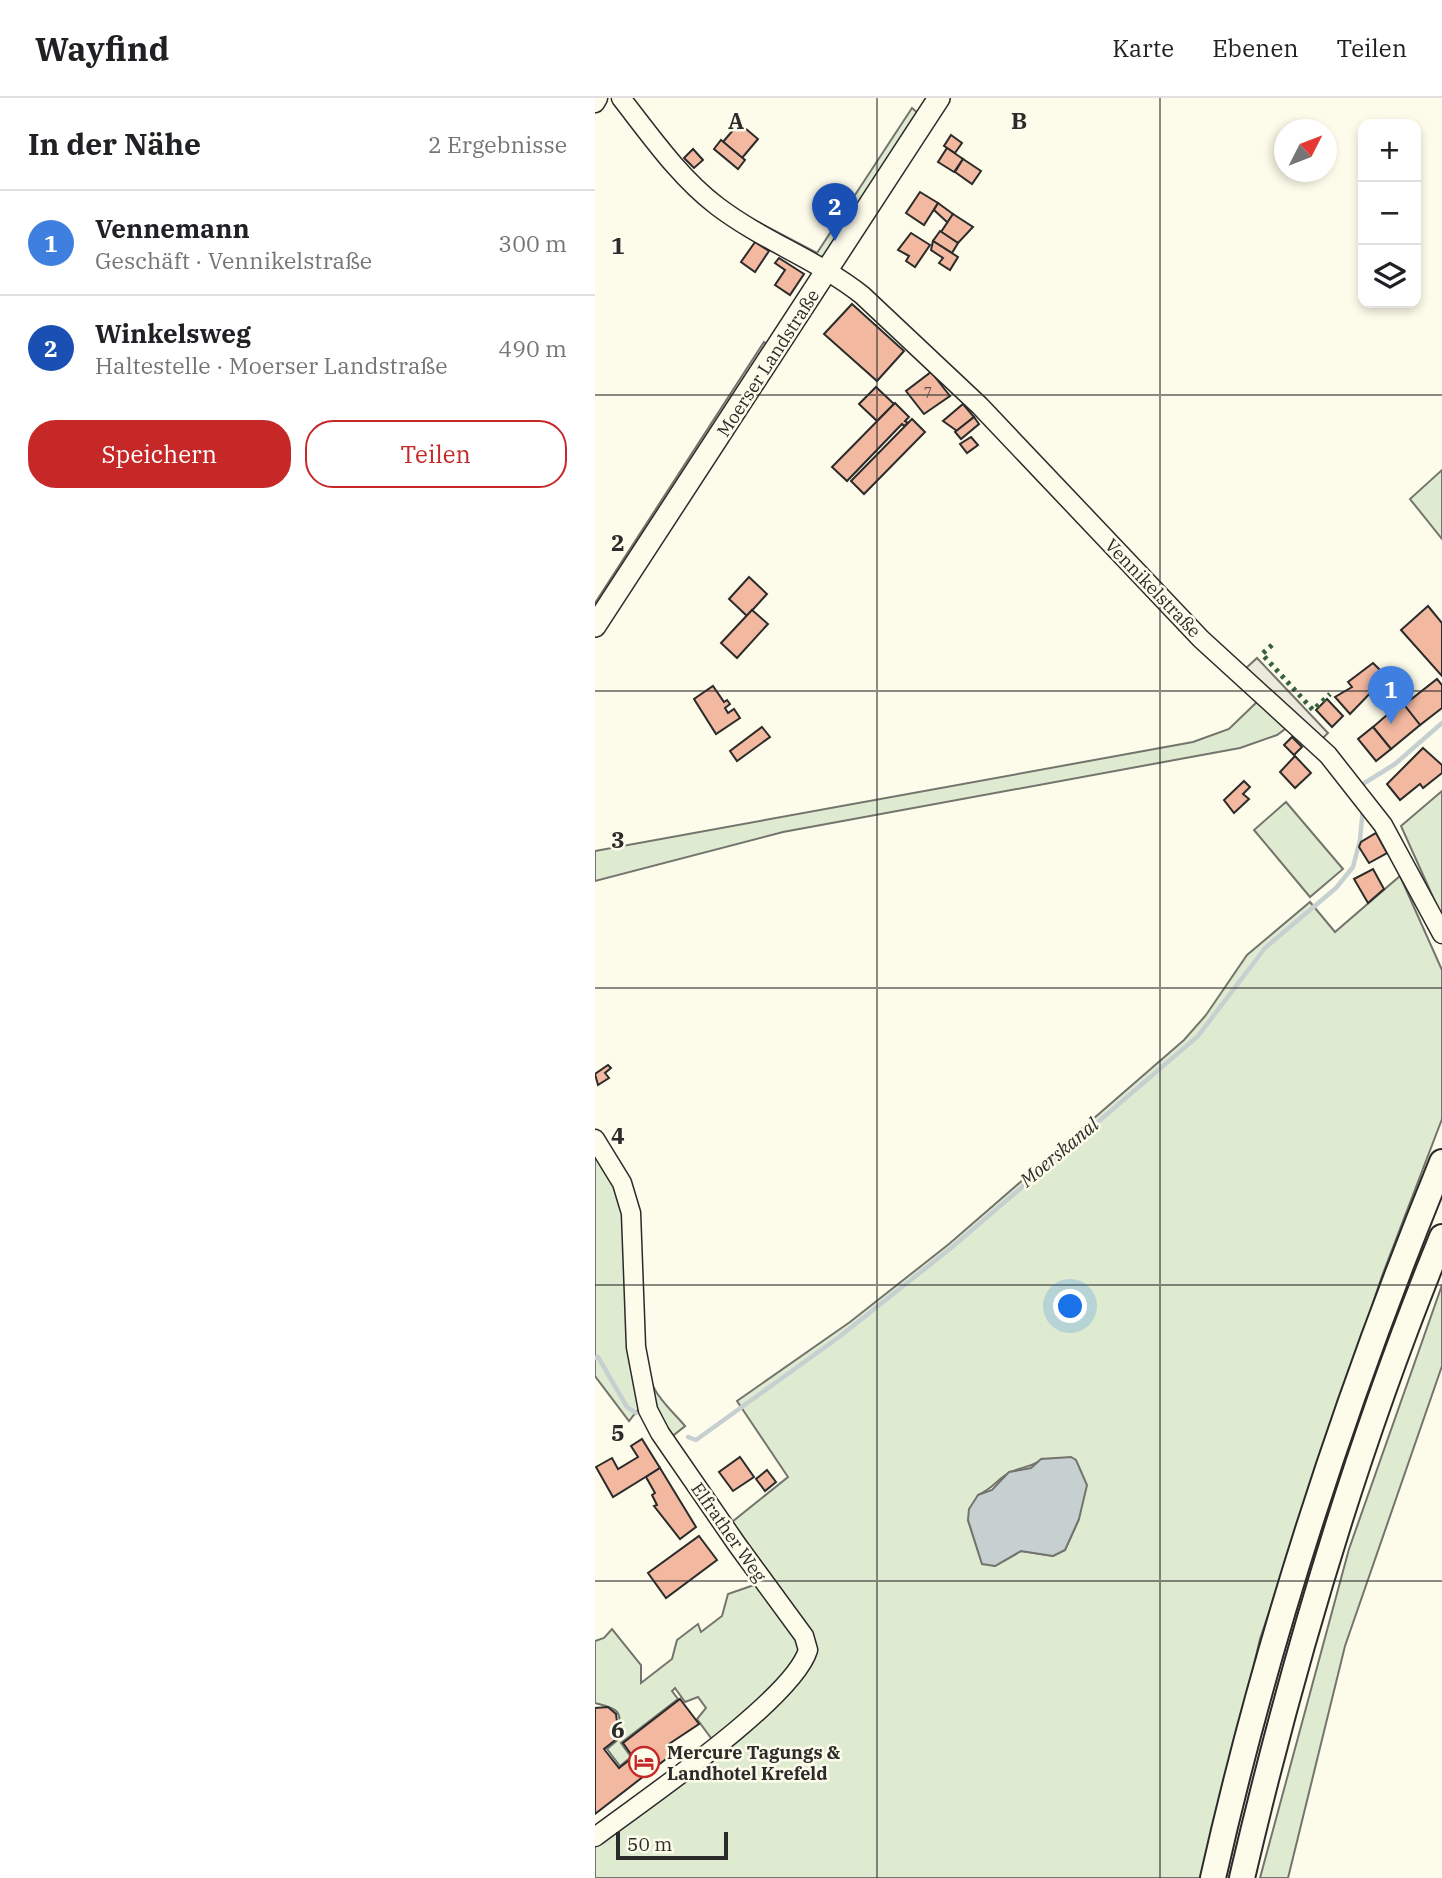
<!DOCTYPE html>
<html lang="de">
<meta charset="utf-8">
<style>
:root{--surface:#fff;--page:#f2f2f2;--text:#202124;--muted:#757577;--line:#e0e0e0;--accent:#c62828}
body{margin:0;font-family:"IBM Plex Serif",serif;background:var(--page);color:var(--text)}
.controls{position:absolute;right:21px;top:21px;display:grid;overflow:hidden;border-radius:14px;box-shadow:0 4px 10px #0003}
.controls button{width:63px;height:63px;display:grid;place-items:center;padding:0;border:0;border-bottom:2px solid var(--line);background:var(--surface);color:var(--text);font:35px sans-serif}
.compass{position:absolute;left:679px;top:21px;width:63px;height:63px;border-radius:50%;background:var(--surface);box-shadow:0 4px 10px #0003;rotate:48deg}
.scale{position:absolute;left:21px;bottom:18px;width:112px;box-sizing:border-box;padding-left:7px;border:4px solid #2b2b2b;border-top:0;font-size:19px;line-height:24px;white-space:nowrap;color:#2b2b2b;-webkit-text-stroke:5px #fdfbea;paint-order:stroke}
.you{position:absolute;left:476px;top:1209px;width:24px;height:24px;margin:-18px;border:5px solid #fff;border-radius:50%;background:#1a73e8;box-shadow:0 0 0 10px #1a73e833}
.badge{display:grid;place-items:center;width:46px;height:46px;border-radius:50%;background:var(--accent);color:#fff;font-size:23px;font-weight:700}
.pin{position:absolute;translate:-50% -58px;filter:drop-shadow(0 2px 4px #0008)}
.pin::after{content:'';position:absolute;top:37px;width:24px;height:21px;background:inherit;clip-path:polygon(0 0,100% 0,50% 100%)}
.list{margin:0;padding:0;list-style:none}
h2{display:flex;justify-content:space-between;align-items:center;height:91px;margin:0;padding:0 28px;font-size:30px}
h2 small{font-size:23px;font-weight:400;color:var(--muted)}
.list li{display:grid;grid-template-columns:46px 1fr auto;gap:21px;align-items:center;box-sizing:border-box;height:105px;padding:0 28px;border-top:2px solid var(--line)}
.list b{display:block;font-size:26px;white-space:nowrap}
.list p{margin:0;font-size:23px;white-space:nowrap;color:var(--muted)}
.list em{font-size:23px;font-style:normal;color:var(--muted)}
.actions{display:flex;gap:14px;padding:21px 28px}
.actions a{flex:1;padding:16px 0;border:2px solid var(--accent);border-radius:28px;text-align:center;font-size:24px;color:var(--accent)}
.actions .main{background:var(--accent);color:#fff}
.icon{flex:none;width:38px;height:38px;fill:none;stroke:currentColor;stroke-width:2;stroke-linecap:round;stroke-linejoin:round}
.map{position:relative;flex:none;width:847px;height:1780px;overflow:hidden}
header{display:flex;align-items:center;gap:42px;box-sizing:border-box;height:98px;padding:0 35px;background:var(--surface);border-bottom:2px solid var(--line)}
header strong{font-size:33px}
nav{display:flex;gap:38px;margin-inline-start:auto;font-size:24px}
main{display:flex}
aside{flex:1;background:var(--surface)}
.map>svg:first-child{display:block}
.green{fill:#deebd1;stroke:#74746e;stroke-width:2;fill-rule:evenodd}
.parking{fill:#eceadb;stroke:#74746e;stroke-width:2}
.water{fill:#c7d0d0;stroke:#74746e;stroke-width:2}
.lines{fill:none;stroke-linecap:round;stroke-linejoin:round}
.stream{stroke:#c7d0d0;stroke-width:4.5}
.building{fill:#f2b8a0;stroke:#2b2b2b;stroke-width:2}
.minor-casing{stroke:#2b2b2b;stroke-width:21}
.major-casing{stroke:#2b2b2b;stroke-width:24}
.highway-casing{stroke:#2b2b2b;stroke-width:28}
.minor{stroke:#fdfbea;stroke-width:18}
.major{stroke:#fdfbea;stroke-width:21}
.highway{stroke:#fdfbea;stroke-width:24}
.hedge{stroke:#34623c;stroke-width:5;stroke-dasharray:3.5 5;stroke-linecap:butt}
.grid{fill:none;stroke:#2b2b2b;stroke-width:2;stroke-opacity:0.55}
.labels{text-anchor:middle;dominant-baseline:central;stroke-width:5;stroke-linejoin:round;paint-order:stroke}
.number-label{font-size:14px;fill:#5d4e48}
.street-label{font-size:18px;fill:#2b2b2b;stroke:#fdfbea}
.poi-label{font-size:18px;font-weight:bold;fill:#2b2b2b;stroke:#fdfbea;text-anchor:start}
.water-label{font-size:19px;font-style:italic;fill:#2b2b2b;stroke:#fdfbea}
.grid-label{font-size:23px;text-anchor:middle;font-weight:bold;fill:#2b2b2b;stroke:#fdfbea;stroke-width:5;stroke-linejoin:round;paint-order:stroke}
</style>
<header>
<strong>Wayfind</strong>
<nav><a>Karte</a><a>Ebenen</a><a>Teilen</a></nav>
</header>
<main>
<aside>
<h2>In der Nähe<small>2 Ergebnisse</small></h2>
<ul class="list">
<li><span class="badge" style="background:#3f7fe0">1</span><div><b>Vennemann</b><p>Geschäft · Vennikelstraße</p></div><em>300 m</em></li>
<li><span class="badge" style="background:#1a4fb4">2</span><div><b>Winkelsweg</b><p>Haltestelle · Moerser Landstraße</p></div><em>490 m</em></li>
</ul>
<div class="actions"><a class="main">Speichern</a><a>Teilen</a></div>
</aside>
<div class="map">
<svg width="847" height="1780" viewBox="0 0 847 1780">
<rect width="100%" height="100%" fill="#fdfbea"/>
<g class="green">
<path d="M317 10 325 17 236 156 219 161 144 114 222 155Z"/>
<path d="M169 244 175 248 0 516V505Z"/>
<path d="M847 372V441L815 401Z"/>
<path d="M665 601 693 629 682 637 645 650 188 734 0 783V753L598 644 634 631Z"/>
<path d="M847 693V819L806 728Z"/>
<path d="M691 704 748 771 715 799 659 732Z"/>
<path d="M805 778 847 872V1021L787 1178 665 1541 608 1780H0V1747L214 1562 201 1521 189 1495 137 1424 193 1379 142 1303 255 1224 354 1146 589 942 611 917 652 857 715 804 740 834ZM447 1361 484 1421 470 1452 458 1458 426 1453 400 1468 387 1465 373 1422 383 1397C398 1391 404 1379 416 1374 428 1368 436 1370 447 1361Z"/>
<path d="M0 1032C15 1053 31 1073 38 1097 57 1156 30 1235 59 1290 66 1304 80 1316 90 1328L74 1341C23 1272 54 1189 39 1113 35 1095 28 1079 19 1064 13 1054 2 1043 0 1032Z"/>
<path d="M0 1047 30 1102 50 1311 42 1313 34 1323 0 1278Z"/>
<path d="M847 1187V1268L750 1548 693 1780H665L754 1451Z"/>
<path d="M162 1486 206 1539 204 1564 119 1644 102 1621 111 1610 103 1599 90 1604 80 1590 77 1593 83 1601 26 1645 36 1659 25 1668 12 1651 25 1640 21 1633C32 1611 15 1609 0 1605V1543L9 1540 17 1531 46 1567V1585L77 1561 82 1542 103 1526 106 1534 127 1518 133 1496Z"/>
</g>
<path class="parking" d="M662 560 733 635 726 642 649 572Z"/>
<path class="water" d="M476 1359 481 1362 492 1387 484 1421 470 1452 458 1458 426 1453 400 1468 387 1466 373 1422 374 1411 383 1397 397 1392 414 1374 436 1370 446 1361Z"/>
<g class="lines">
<g class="stream">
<path d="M768 686 800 666 847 625"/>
<path d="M0 1260 3 1259 32 1309 41 1315"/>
<path d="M93 1339 101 1342 244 1239 356 1150 603 938 670 850 741 790 758 769 765 742 768 710"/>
</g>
</g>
<g class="building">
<path d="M144 25 163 41 147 60 128 44Z"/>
<path d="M356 37 367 45 360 55 349 48Z"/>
<path d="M126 42 150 62 143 71 119 51Z"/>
<path d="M352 50 368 61 359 74 343 64Z"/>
<path d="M98 51 108 62 99 70 89 60Z"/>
<path d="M368 61 386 73 377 86 360 74Z"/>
<path d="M325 94 343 105 329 127 311 115Z"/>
<path d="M343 105 358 116 353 125 339 112Z"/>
<path d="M358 116 378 129 363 145 346 134Z"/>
<path d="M345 133 363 145 357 155 338 143Z"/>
<path d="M316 135 335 147 320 169 311 163 314 158 303 152Z"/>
<path d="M338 143 363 159 355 172 344 165 348 160 336 152Z"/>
<path d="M160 144 174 153 160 174 146 164Z"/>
<path d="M184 160 209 176 195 197 180 187 190 172 180 165Z"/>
<path d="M257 206 309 253 282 283 229 236Z"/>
<path d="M336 274 355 298 329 316 311 293Z"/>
<path d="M281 289 299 306 282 323 264 306Z"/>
<path d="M300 305 314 319 310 323 313 325 309 328 307 326 252 383 237 369Z"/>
<path d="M368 306 379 319 362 333 348 323Z"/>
<path d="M379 319 384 326 366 341 360 334Z"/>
<path d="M317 321 330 334 269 396 256 383Z"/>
<path d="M376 339 383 347 372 355 365 346Z"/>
<path d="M154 479 172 496 152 518 134 501Z"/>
<path d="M833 508 847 525V578L806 532Z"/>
<path d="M157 512 173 526 142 560 126 545Z"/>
<path d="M778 565 790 577 788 582 755 616 740 599 757 589 753 584Z"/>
<path d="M842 581 847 587V610L825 627 809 607Z"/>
<path d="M118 588 129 604 132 602 135 606 130 610 133 615 139 611 145 620 121 636 99 601Z"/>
<path d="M732 601 748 618 737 629 721 612Z"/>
<path d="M807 604 825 627 796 651 778 629Z"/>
<path d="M167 629 175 639 142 663 135 653Z"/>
<path d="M778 629 796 651 781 663 763 641Z"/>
<path d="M697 639 707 649 699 657 689 647Z"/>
<path d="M828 650 847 667V675L828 690 825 686 805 702 792 686Z"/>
<path d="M700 658 716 675 700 690 685 674Z"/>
<path d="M649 683 655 689 648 696 654 701 639 715 629 702Z"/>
<path d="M781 735 792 755 774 765 764 749 766 744Z"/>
<path d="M778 771 789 791 773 805 759 781Z"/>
<path d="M13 967 16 970 10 975 14 980 3 987 0 976Z"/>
<path d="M47 1341 65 1370 18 1399 1 1369 17 1360 23 1371 43 1359 36 1348Z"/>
<path d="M145 1359 159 1379 138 1393 124 1374Z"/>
<path d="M65 1370 101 1429 85 1441 59 1408 62 1407 57 1397 60 1395 51 1379Z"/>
<path d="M172 1372 181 1384 170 1393 161 1381Z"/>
<path d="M104 1438 122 1462 71 1500 53 1475Z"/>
<path d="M85 1601 104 1626 74 1646 80 1654 0 1716V1610L13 1609 21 1616 22 1624 17 1632 23 1640 9 1651 24 1670 38 1659 28 1645Z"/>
</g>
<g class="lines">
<g class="minor-casing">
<g id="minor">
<path d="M26 0C55 37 84 79 122 108 168 143 223 162 267 197L385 308 606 541 733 657 788 727 847 836"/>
<path d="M0 5 3 0"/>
<path d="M0 1041 27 1085 36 1115 41 1249 53 1312 65 1335 143 1448 209 1538 213 1552C198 1602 46 1704 0 1739"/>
</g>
</g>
<g class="major-casing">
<path id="major" d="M0 528 344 0"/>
</g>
<g class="highway-casing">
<g id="highway">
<path d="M618 1780C673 1536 752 1296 847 1064"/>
<path d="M647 1780C698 1562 762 1346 847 1139"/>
</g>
</g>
<use href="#minor" class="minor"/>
<use href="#major" class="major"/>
<use href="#highway" class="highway"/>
<path class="hedge" d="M677 547 667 556 718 612 735 596"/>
</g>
<path class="grid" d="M282 0V1780M565 0V1780M0 297H847M0 593H847M0 890H847M0 1187H847M0 1483H847"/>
<defs>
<g id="hotel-ring" transform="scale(1.575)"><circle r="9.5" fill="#fdfbea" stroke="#c62828" stroke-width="1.5"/><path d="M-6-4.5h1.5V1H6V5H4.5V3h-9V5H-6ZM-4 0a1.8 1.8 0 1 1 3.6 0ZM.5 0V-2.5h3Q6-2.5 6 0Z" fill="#c62828"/></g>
</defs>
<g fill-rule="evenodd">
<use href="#hotel-ring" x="49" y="1664"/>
</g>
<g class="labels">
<g class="number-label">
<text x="333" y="295">7</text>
</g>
<g class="street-label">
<text transform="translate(173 265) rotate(-57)">Moerser Landstraße</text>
<text transform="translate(558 490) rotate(46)">Vennikelstraße</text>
<text transform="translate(134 1434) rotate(55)">Elfrather Weg</text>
</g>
<g class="poi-label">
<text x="72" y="1654">Mercure Tagungs &amp;<tspan x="72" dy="21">Landhotel Krefeld</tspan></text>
</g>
<g class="water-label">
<text transform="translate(464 1054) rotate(-40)">Moerskanal</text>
</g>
</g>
<g class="grid-label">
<text x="141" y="31">A</text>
<text x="424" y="31">B</text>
<text x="23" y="156">1</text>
<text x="23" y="453">2</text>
<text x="23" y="750">3</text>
<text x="23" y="1046">4</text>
<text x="23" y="1343">5</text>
<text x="23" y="1640">6</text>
</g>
</svg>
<div class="controls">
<button>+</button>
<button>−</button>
<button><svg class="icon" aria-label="layers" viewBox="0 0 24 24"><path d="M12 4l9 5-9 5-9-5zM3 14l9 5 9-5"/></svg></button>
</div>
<svg class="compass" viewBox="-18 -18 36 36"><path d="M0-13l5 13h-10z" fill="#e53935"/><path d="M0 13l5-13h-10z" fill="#757577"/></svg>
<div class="scale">50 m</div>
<div class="you"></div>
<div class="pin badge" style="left:796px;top:626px;background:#3f7fe0">1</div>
<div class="pin badge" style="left:240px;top:143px;background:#1a4fb4">2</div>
</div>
</main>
